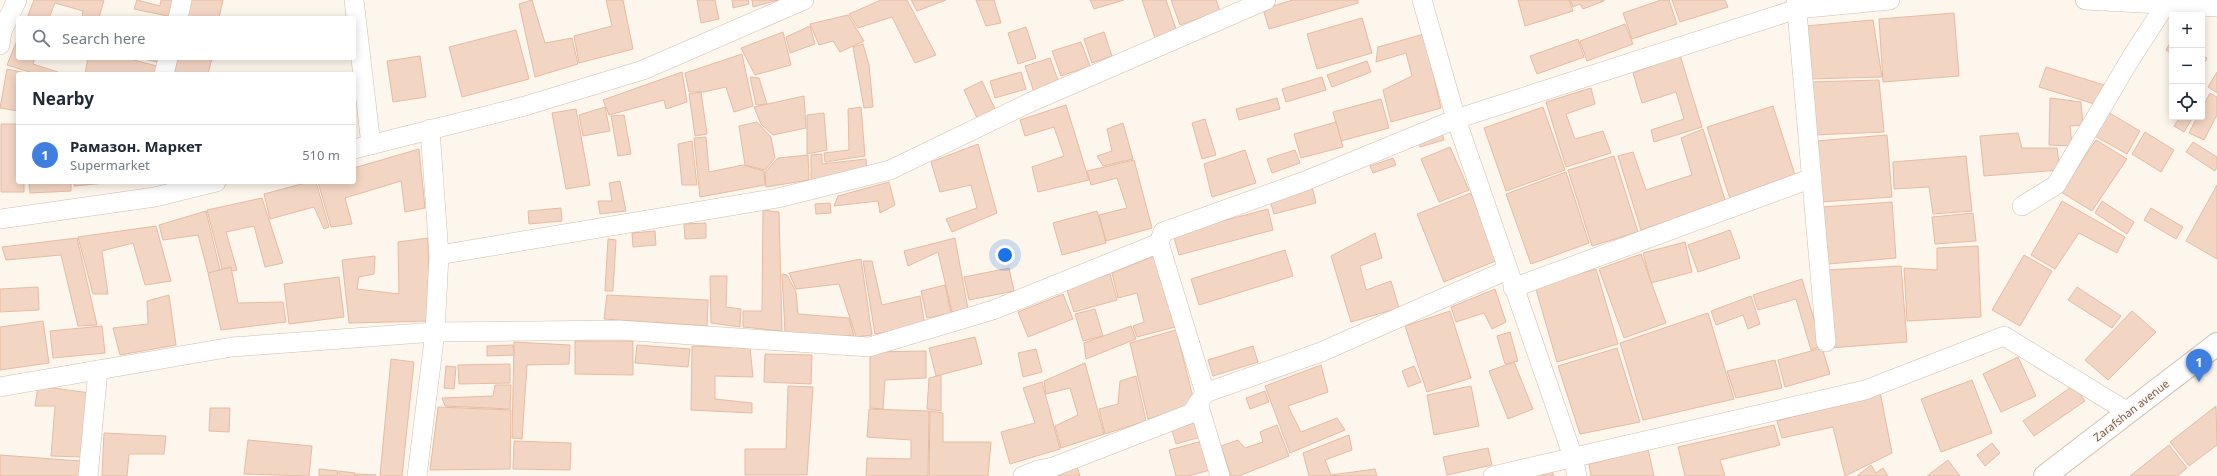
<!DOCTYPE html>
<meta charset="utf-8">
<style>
:root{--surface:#fff;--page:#f6f6f7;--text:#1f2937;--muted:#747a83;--line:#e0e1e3;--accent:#e76f51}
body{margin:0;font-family:"Noto Sans",sans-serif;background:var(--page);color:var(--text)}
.controls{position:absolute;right:12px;top:12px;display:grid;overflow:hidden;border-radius:4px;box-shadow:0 2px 10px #0003}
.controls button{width:36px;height:36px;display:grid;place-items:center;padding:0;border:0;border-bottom:1px solid var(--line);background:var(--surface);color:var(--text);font:20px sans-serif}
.you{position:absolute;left:1005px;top:255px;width:14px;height:14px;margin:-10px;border:3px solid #fff;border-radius:50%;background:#1a73e8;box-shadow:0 0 0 6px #1a73e833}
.badge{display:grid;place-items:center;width:26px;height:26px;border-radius:50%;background:var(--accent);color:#fff;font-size:13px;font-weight:700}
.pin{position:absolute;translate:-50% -33px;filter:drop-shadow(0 1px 2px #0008)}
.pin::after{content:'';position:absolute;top:21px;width:14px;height:12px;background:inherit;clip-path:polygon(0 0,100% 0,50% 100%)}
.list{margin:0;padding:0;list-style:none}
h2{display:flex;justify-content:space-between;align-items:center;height:52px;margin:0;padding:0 16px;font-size:17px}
h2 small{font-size:13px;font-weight:400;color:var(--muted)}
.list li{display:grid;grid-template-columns:26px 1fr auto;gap:12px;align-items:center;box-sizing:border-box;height:60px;padding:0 16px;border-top:1px solid var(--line)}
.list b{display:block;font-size:15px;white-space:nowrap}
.list p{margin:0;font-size:13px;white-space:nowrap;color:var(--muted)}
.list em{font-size:13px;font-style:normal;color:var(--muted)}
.icon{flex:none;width:22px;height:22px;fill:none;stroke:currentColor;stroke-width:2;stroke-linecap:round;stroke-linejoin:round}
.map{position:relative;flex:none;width:2217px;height:476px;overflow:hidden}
.search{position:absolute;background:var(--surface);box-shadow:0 2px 10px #0003;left:16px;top:16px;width:340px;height:44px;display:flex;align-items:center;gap:10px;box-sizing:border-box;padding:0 14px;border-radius:4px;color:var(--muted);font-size:15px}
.panel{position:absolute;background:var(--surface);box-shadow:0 2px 10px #0003;left:16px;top:72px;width:340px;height:112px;border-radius:4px}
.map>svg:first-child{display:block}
.building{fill:#f3d5c3;stroke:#e6bba3}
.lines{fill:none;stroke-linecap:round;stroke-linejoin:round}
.street-casing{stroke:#d1beb0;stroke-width:20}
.secondary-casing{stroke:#d6c0b0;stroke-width:24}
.street{stroke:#fff;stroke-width:19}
.secondary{stroke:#fff;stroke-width:22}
.labels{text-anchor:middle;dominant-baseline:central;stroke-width:3;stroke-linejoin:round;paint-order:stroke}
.street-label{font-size:11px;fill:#7a5c4d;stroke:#fffaf3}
</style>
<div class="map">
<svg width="2217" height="476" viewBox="0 0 2217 476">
<rect width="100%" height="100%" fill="#fdf6ec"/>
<g class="building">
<path d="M34 0H104L99 18H82L83 11 55 3 49 18H27Z"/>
<path d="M137 0 160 6 161 0H175L172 17 134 9Z"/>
<path d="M190 0H223L219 18H185Z"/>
<path d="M532 0 545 43 572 38 578 64 535 77 519 4Z"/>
<path d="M606 0H623L633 49 579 63 574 36 612 26Z"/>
<path d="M697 0H715L719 19 701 23Z"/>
<path d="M732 0H748L749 4 733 8Z"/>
<path d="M752 0H778L753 7Z"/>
<path d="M881 0H907L936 55 915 63 892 17 858 28 849 14Z"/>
<path d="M911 0H946L917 11Z"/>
<path d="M976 0H994L1001 23 986 26Z"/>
<path d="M1090 0H1124L1094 9Z"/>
<path d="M1142 0H1166L1176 29 1155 38Z"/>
<path d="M1171 0H1216L1220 11 1180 25Z"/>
<path d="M1293 0H1358V3L1269 29 1263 9Z"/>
<path d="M1518 0H1569L1573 11 1525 26Z"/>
<path d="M1570 0H1604V1L1583 9 1580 4 1573 7Z"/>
<path d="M1661 0H1669L1677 24 1632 39 1623 13Z"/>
<path d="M1672 0H1725L1728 7 1680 22Z"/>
<path d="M1954 13 1959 76 1883 82 1879 19Z"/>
<path d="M848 15 864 41 840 52 833 41 819 45 810 24Z"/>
<path d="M1362 18 1372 53 1317 69 1307 34Z"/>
<path d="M1873 20 1882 77 1809 79 1805 26Z"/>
<path d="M1625 24 1633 44 1587 61 1580 41Z"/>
<path d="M810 26 815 44 790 53 786 37Z"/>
<path d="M1026 27 1036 58 1018 64 1008 33Z"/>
<path d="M516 30 529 79 462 97 449 47Z"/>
<path d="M783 32 791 65 755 75 741 48Z"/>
<path d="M1104 32 1112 56 1092 63 1084 39Z"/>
<path d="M1424 34 1441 108 1391 122 1383 90 1412 76 1406 53 1376 62 1378 47Z"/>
<path d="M18 38V58H35L33 64 64 74H36L7 65Z"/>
<path d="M1578 39 1584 57 1537 74 1530 56Z"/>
<path d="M2172 39V54L2166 50Z"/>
<path d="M1081 42 1090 66 1061 76 1052 51Z"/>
<path d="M863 44 869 65 873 107 864 108 853 47Z"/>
<path d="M742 54 753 106 734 112 726 87 704 92H689L685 73Z"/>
<path d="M1680 55 1702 127 1654 142 1651 130 1684 119 1676 92 1642 103 1633 73Z"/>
<path d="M420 56 426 97 393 102 387 61Z"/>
<path d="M2202 56 2207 58 2202 67Z"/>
<path d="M88 58H126L161 67 160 74H85Z"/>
<path d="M139 58H163L162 63Z"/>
<path d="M178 58H212L208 74H174Z"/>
<path d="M1050 58 1059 83 1034 92 1025 66Z"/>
<path d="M1367 61 1371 72 1332 87 1327 75Z"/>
<path d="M2046 67 2104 85 2098 105 2039 87Z"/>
<path d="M7 69 30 74H18V111L0 108Z"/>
<path d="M682 72 687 102 666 109 664 100 609 115 603 100Z"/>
<path d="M1021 72 1026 89 995 98 990 81Z"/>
<path d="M2217 72V93L2208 87Z"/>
<path d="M750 77 759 78 767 104 756 105Z"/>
<path d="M1322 77 1326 90 1286 102 1282 89Z"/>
<path d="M1879 80 1884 132 1812 135 1811 82Z"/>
<path d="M982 81 995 109 977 118 964 90Z"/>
<path d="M1591 88 1595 104 1566 114 1575 139 1603 131 1611 153 1566 167 1546 102Z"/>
<path d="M701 92 707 134 695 136 689 94Z"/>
<path d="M2210 93 2217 97V115L2204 140 2189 133 2197 117H2202V108Z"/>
<path d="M804 96 806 128 773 135 761 124 754 107Z"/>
<path d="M1277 98 1280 109 1239 120 1236 109Z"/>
<path d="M2050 98 2081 102 2083 125 2070 126 2072 146 2049 145Z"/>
<path d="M1381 99 1389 128 1341 141 1333 112Z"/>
<path d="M1066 105 1089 180 1038 192 1032 167 1064 156 1054 127 1025 136 1020 120Z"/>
<path d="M1773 106 1797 181 1731 202 1707 127Z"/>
<path d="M605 107 610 131 583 136 579 115Z"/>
<path d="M861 107 865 156 825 162 824 153 849 150 848 109Z"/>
<path d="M1543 107 1565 170 1506 191 1484 128Z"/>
<path d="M576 109 590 185 566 189 552 113Z"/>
<path d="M2106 111 2140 131 2127 154 2093 135Z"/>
<path d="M824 113 827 150 807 154V115Z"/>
<path d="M624 115 631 154 618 156 611 116Z"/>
<path d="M2180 117H2193L2184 132 2174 126Z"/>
<path d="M1205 119 1216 155 1202 159 1192 123Z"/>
<path d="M757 122 771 137 775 158 765 170 745 165 739 126Z"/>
<path d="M1336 122 1343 147 1301 158 1294 134Z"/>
<path d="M1123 123 1133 159 1103 166 1097 156 1112 151 1107 129Z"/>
<path d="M1 124H18V182H24V192H1Z"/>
<path d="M1703 129 1726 203 1641 230 1618 156 1633 152 1646 190 1692 175 1681 138Z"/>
<path d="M1441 130 1444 140 1420 147 1417 137Z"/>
<path d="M2145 132 2174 150 2161 172 2132 154Z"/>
<path d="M2018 133 2022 148H2057L2060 170 1984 176 1980 136Z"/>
<path d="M1887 135 1892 197 1820 202 1816 141Z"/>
<path d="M706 137 709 172 743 165 764 171 765 185 700 197 694 138Z"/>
<path d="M2096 140 2127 159 2092 211 2061 192Z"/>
<path d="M692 141 697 185H682L678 144Z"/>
<path d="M2193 142 2217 157V167L2215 171 2186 152Z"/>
<path d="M978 144 997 213 952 232 946 219 977 208 971 185 940 192 931 162Z"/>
<path d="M1450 147 1469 190 1439 202 1421 159Z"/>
<path d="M419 149 425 208 405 212 401 181 345 198 352 224 331 227 318 182H354V168Z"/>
<path d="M1245 150 1256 183 1212 197 1204 164Z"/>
<path d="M1295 150 1300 163 1272 173 1267 159Z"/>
<path d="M822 154V164L866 159 867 175 811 181V155Z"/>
<path d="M808 155 809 180 766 187 765 172 778 158Z"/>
<path d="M1614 156 1638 232 1592 246 1568 170Z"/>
<path d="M1966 156 1972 211 1933 214 1929 187 1894 189 1893 162Z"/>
<path d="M1393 158 1396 165 1373 173 1370 166Z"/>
<path d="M1134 160 1152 228 1106 241 1099 215 1127 208 1117 178 1091 185 1087 171Z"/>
<path d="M1566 172 1589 243 1531 264 1506 194Z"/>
<path d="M620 181 626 211 600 214 598 201H612L609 183Z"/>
<path d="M29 182H71V191L30 193Z"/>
<path d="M74 182H117L74 186Z"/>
<path d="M309 182H316L329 227 324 229 314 207 270 219 264 194Z"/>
<path d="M889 182 895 205 880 213 878 201 834 206 838 196Z"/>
<path d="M2217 185V259L2186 241Z"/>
<path d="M1312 186 1316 203 1274 214 1269 197Z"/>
<path d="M1471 193 1498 260 1444 282 1417 214Z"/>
<path d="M262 198 283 263 265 267 254 226 226 232 237 270 223 272 207 210Z"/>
<path d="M2062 201 2125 237 2117 253 2079 233 2055 269 2031 255Z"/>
<path d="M2102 201 2134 222 2127 234 2095 213Z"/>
<path d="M1892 202 1896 258 1828 264 1823 207Z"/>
<path d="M830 203 831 213 816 214 815 204Z"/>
<path d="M561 208 562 221 529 224 528 211Z"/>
<path d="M2151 208 2183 227 2176 239 2144 220Z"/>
<path d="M1268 209 1273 230 1179 255 1173 234Z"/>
<path d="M763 210 779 212 782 331 743 327V311H762Z"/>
<path d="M206 211 221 274 209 276 198 235 163 240 159 225Z"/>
<path d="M1097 211 1106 243 1062 255 1053 223Z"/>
<path d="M1973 213 1976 241 1935 244 1932 217Z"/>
<path d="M706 223V238L685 239 684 224Z"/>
<path d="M156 226 171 281 145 285 133 243 102 251 108 294H93L78 237Z"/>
<path d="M1730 230 1740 258 1698 272 1688 245Z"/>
<path d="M655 231 656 245 633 247 632 233Z"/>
<path d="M1375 233 1382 258 1360 266 1366 290 1391 281 1399 308 1351 322 1331 256Z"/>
<path d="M77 238 97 325 78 326 61 255 6 260 2 247Z"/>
<path d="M428 238 430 321 349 323 342 260 375 256 374 274 359 277 357 289 399 294 398 242Z"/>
<path d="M955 238 968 309 952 312 938 252 908 266 904 251Z"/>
<path d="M608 239 616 240 613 291H605Z"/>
<path d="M1685 242 1692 272 1651 283 1643 253Z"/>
<path d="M1978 246 1981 317 1907 321 1904 268 1937 270V248Z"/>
<path d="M1285 250 1293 276 1199 305 1191 279Z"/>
<path d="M1159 254 1175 327 1137 337 1133 326 1144 322 1137 293 1118 298 1112 273Z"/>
<path d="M1641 254 1666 323 1624 338 1599 269Z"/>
<path d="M2024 255 2052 271 2020 326 1992 310Z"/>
<path d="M861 259 872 335 856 337 839 284 796 289 789 273Z"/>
<path d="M863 261H872L882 305 920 296 925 326 875 334Z"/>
<path d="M1901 266 1907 342 1830 348 1826 270Z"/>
<path d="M231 267 238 303 283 302 286 322 221 330 208 273Z"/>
<path d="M1009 268 1014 291 969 300 964 277Z"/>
<path d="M1596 269 1618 344 1557 362 1535 286Z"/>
<path d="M782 274 787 275 796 292 798 314 849 318 854 336 785 333Z"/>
<path d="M1110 274 1117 300 1074 312 1066 287Z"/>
<path d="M710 276H727L726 307 741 309 740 327 711 323Z"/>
<path d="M339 277 344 317 289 324 284 284Z"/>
<path d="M1802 279 1822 346 1811 350 1796 299 1758 310 1753 295Z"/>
<path d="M945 285 951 313 927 318 921 291Z"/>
<path d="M38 287 39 310 0 312V289Z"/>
<path d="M2077 287 2121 316 2112 328 2068 300Z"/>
<path d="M1495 289 1506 322 1492 329 1484 313 1456 322 1451 307Z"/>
<path d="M1063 294 1073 319 1028 337 1018 312Z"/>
<path d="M169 295 176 345 120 355 113 328 148 324 147 301Z"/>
<path d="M607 295 708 300 707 326 604 319Z"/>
<path d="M1751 296 1760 324 1748 329 1743 315 1716 325 1711 311Z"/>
<path d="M1095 309 1103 336 1083 341 1075 314Z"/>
<path d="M1450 311 1471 378 1427 392 1405 326Z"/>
<path d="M2132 311 2156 332 2108 380 2085 360Z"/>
<path d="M1708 313 1734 399 1643 420 1620 343Z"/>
<path d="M43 321 49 363 0 370V327Z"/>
<path d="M102 326 105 353 53 358 50 331Z"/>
<path d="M1131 326 1136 339 1086 359 1084 343Z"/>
<path d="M1176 330 1195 405 1148 419 1130 343Z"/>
<path d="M1510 332 1518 361 1505 364 1497 336Z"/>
<path d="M975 337 982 364 936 376 929 348Z"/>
<path d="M575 341H633V375L575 374Z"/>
<path d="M514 342 570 345 569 364 527 365 522 439 512 438Z"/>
<path d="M513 345 514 355 487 356V346Z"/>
<path d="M637 345 690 349 688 367 635 363Z"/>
<path d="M692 346 750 348 753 377 715 376V399L752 403V413L691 410Z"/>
<path d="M1253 346 1258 362 1213 376 1208 360Z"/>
<path d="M1617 348 1640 422 1580 434 1558 366Z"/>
<path d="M1822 348 1830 374 1785 387 1778 360Z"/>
<path d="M1036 349 1042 372 1023 377 1018 353Z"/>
<path d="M926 351V378L885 380 883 409 870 408V352Z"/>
<path d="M765 354 812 355 811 384 764 382Z"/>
<path d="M2018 357 2036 396 2001 412 1983 374Z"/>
<path d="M391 359 414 362 402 476H380Z"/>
<path d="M1775 360 1782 388 1736 398 1727 371Z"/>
<path d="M1514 362 1533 409 1508 419 1489 371Z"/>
<path d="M1085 363 1104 434 1061 448 1055 426 1078 415 1070 388 1046 394 1044 381Z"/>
<path d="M510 364V383L459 384 458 365Z"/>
<path d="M1321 365 1328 392 1288 406 1301 432 1337 418 1345 430 1290 453 1265 386Z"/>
<path d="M446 366 456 367 454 389 444 388Z"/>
<path d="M1414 366 1421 382 1408 387 1402 371Z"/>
<path d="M941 375V411L927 409 929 378Z"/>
<path d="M1136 376 1146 421 1105 434 1099 409 1118 404 1120 381Z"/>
<path d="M1972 380 1992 433 1941 452 1921 399Z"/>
<path d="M1042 382 1060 449 1010 464 1001 432 1035 423 1023 388Z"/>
<path d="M495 385H511L510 409 445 406 442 398 493 396Z"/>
<path d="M2074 385 2085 401 2034 436 2023 421Z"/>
<path d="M38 386 90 393 83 457 51 456 55 406H35Z"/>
<path d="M788 386 813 387 807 475H745V449H786Z"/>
<path d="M1471 386 1479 426 1434 435 1427 395Z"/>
<path d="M1265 391 1269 402 1250 409 1246 398Z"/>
<path d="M1880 392 1892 453 1845 476 1833 427 1782 438 1777 421Z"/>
<path d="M2216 406 2217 445 2189 466 2170 442Z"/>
<path d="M438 407 511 410 510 469 430 470Z"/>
<path d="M210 408H230L229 432 209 431Z"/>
<path d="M869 409 929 411 928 476H866L867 458 911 459V440L867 437Z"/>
<path d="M930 411 943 413V442H991L988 476H929Z"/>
<path d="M1200 421 1204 436 1176 444 1172 430Z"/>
<path d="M1277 425 1289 456 1239 476H1231L1221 446 1238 440 1245 448 1263 442 1260 432Z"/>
<path d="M1774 425 1780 445 1720 460 1725 476H1685L1678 447Z"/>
<path d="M104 433 166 436 164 454H129L127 476H102Z"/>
<path d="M1349 435 1352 450 1325 460 1331 475 1375 469 1377 476H1309L1303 453Z"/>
<path d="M248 440 312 446 309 476 244 474Z"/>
<path d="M1206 440 1214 469 1188 476H1176L1169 450Z"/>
<path d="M514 441 571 443 570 470 513 469Z"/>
<path d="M1992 443 2000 453 1985 466 1977 455Z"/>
<path d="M2169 445 2187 468 2177 476H2130Z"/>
<path d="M1488 448 1492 465 1447 475 1443 457Z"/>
<path d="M1648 449 1654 476H1591L1589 464Z"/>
<path d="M0 455 80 461 79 476H0Z"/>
<path d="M1948 460 1960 476H1927Z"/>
<path d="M1076 464 1080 476H1057L1055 471Z"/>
<path d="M1871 465 1876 473 1883 468 1888 476H1857Z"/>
<path d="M319 469 338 471 337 476H319Z"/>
<path d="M339 471 355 473 354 476H339Z"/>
<path d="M1552 472 1554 476H1536Z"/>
<path d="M355 474 376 475V476H354Z"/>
</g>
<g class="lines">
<g class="street-casing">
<g id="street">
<path d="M354 0 371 145"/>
<path d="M1422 0 1456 119 1573 457 1577 476"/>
<path d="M1796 0 1826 342"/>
<path d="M2085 0 2217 7"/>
<path d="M178 18 182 0"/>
<path d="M0 45 2 31 17 0"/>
<path d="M164 74 168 58"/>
<path d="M354 149 525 106 643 70 804 0"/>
<path d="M2022 206 2056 185 2131 58 2166 4"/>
<path d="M0 219 155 197 216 182"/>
<path d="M1159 243 1205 393"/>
<path d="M439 255 778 198 890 170 1031 102 1266 0"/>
<path d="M1513 288 1812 178"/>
<path d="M0 387 232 347 435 332 619 330 869 347 993 310 1159 243 1163 232 1305 181 1456 119 1797 9 1890 0"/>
<path d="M1198 403 1220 476"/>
<path d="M88 476 98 370"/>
<path d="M417 476 435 332 439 255 430 129"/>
<path d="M1023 476 1038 470 1053 467 1192 413 1205 393 1321 352 1507 270"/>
<path d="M1493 476 1865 390 2004 336 2128 412"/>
</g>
</g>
<g class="secondary-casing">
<path id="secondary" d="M2045 476 2217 344"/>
</g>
<use href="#street" class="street"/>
<use href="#secondary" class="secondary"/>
</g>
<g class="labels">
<g class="street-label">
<text transform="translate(2131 410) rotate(-38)">Zarafshan avenue</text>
</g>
</g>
</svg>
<div class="controls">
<button>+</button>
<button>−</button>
<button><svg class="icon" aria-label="locate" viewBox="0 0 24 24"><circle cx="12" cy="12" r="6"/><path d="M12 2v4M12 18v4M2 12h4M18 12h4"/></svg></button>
</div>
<div class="you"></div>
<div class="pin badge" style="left:2199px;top:382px;background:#3f7fe0">1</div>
<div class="search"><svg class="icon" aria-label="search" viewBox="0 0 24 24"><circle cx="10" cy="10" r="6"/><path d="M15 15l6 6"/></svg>Search here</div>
<section class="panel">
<h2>Nearby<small></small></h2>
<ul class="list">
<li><span class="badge" style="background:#3f7fe0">1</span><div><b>Рамазон. Маркет</b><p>Supermarket</p></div><em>510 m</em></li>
</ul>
</section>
</div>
